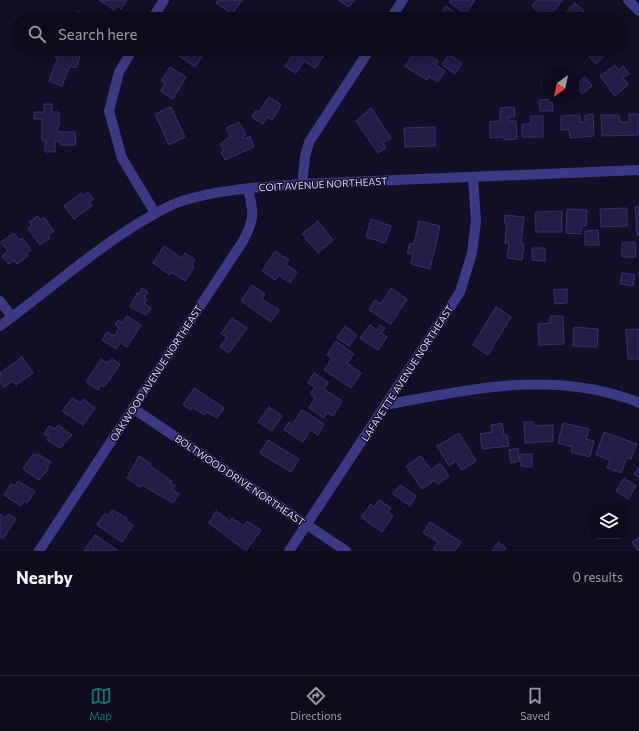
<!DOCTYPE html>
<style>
:root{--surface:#0e0b1c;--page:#1c1929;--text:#f1f3f6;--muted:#9b9ba3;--line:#2e2b3b;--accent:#0f766e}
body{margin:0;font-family:Commissioner,sans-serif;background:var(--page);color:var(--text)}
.controls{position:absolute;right:12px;bottom:12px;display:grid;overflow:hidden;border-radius:8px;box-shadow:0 2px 10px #0003}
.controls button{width:36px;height:36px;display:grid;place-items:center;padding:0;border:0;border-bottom:1px solid var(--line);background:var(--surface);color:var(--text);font:20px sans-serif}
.compass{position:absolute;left:543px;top:68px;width:36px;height:36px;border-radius:50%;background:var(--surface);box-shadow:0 2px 10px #0003;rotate:213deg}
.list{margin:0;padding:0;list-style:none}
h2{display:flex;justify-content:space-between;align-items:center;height:52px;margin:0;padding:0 16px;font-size:17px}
h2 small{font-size:13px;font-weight:400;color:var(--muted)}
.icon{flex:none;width:22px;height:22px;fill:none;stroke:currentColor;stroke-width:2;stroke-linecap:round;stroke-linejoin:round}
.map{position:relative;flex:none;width:639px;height:551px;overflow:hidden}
.search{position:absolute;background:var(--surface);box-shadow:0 2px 10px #0003;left:12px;right:12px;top:12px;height:44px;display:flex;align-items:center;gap:10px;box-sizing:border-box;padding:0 14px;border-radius:22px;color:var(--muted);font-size:15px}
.sheet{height:124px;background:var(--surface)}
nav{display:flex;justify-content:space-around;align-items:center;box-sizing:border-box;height:56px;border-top:1px solid var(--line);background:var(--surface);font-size:11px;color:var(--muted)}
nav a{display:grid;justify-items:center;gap:2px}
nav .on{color:var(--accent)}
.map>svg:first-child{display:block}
.building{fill:#241b47;stroke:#3b2d73}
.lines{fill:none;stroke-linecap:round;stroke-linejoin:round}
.minor{stroke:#3d3a85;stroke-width:10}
.labels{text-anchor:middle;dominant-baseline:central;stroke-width:3;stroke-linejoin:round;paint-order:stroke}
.street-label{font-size:10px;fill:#d9d4ff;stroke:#130f26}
</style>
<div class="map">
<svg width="639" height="551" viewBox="0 0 639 551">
<rect width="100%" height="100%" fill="#130f26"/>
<g class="building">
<path d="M99 0H127L121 9 117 6 114 10Z"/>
<path d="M218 0H242L232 14 216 3Z"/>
<path d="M338 0H354L349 7Z"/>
<path d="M451 0H475L465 14 449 2Z"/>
<path d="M537 0H563L547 19 532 6Z"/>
<path d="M575 3 587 14 584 17 586 19H564L562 17Z"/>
<path d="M446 6 460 17 459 19H437Z"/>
<path d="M78 11 89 18 92 15 99 19H73Z"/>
<path d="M211 13 220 19H207Z"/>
<path d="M53 49H68L80 56 76 68 70 66 62 86 49 81 58 57 51 55Z"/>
<path d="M184 49H207L195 67 179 56Z"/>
<path d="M302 49H319L325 54 315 68 304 61 296 73 285 66 294 53 298 56Z"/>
<path d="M417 49H420L438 61 436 65 445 71 438 82 429 76 427 80 405 66Z"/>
<path d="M588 49H610L596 64 589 57 593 53Z"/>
<path d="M449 54 462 63 455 74 442 65Z"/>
<path d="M615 65 618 70 623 66 629 74 623 78 628 85 615 96 600 76Z"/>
<path d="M170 67 186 77 173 99 161 91 165 83 161 81Z"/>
<path d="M585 77 592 86 582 94 575 85Z"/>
<path d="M269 97 281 105 272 120 268 117 263 124 252 117 256 110 259 112Z"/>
<path d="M552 99 553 111H540L539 100Z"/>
<path d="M44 104H52V112H59V127H56L58 132H75L76 145H60V141H55V152H45V140H42V119H34V112H44Z"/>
<path d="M171 107 185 137 169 145 155 114Z"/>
<path d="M514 107 515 117H508L509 121H516L517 139 504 140V137L490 138V122L500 121V108Z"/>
<path d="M371 108 391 138 383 143 386 148 378 153 356 121Z"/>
<path d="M593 114 594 136 570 138 569 130H561V116L580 115V122H585V115Z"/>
<path d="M629 114H639V135L602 136 601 115H619L620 122H629Z"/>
<path d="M531 116H543V137H522V124H531Z"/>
<path d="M239 122 246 135 243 136 244 139 250 136 254 147 225 160 221 152 224 151 220 144 230 137 226 128Z"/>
<path d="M435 127V146L405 147 404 128Z"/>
<path d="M88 192 93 199 89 202 92 206 74 219 64 206 81 193 83 196Z"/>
<path d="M635 207H639V235H637Z"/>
<path d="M627 208V226L601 227 600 209Z"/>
<path d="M567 209 587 210 586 226H581V234L566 233Z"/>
<path d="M562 211V232H536L535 212Z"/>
<path d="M505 215 524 217 521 244H524L522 260 507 258 509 243H505L507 223H504Z"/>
<path d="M38 216 40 220 44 217 54 231 48 235 50 238 40 245 28 229 32 225 29 222Z"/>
<path d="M371 219 391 226 385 243 366 237Z"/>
<path d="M318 221 333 240 318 253 302 234Z"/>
<path d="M419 221 440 226 430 269 411 264 413 254 407 253 410 243 414 244Z"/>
<path d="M598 230 599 245H585V231Z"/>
<path d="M14 233 19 240 22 238 31 250 26 254 28 256 17 264 14 260 9 264 2 256 8 251 1 242Z"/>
<path d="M635 242 636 257H622V243Z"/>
<path d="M164 246 182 258 185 253 195 260 192 265 194 267 185 281 172 272 170 275 153 263Z"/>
<path d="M532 248H545V261L532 260Z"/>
<path d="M275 251 289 260 286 264 297 272 290 283 279 275 275 280 262 271Z"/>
<path d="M622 273 635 275 633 286 620 284Z"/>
<path d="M252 285 265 294 262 299 279 310 271 322 241 301Z"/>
<path d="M142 288 148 292 144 298 147 300 144 303 151 308 146 315 130 307 137 293 139 294Z"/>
<path d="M391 288 407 299 391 324 369 310 375 300 381 304Z"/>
<path d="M567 289V303L555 304 554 290Z"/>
<path d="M496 307 511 317 488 355 473 345Z"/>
<path d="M127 316 141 325 127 347 120 343 116 349 102 340 107 332 114 336 119 328 115 325 118 320 122 323Z"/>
<path d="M550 316H563L564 344 539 345 538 324 550 323Z"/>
<path d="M232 318 247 328 229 353 220 347 227 337 221 334Z"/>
<path d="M370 325 377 330 380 325 385 328 381 333 387 337 378 350 360 338Z"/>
<path d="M345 326 357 335 349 346 337 338Z"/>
<path d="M574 327 598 329 597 347 573 346Z"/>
<path d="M639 329V359H628L626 330Z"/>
<path d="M336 341 354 354 347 363 361 373 351 388 324 370 332 358 327 355Z"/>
<path d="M22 357 33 373 16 385 13 381 4 387 0 381V373Z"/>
<path d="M101 359 107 363 112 359 120 364 104 387 101 385 98 390 86 382Z"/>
<path d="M314 373 328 382 324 389 342 401 333 416 327 412 324 418 309 408 315 398 310 394 315 387 308 383Z"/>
<path d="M194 388 224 408 217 418 207 412 204 415 192 407 191 410 183 405Z"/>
<path d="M72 398 80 403 83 399 95 408 83 425 62 411Z"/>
<path d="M269 407 282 416 272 431 258 422Z"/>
<path d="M302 410 324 424 318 435 310 430 303 442 284 430 289 422 292 425Z"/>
<path d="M524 422H533L534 426 553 425V441L525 443Z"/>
<path d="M502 423 504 435H507L509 446 482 449 480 434 492 432 491 425Z"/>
<path d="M563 423 589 429 586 439 594 441 590 457 571 452 573 447 558 443Z"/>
<path d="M58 425 72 435 60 448 47 440 49 437 44 434 49 426 55 429Z"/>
<path d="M604 432 637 444 631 459 627 458 621 473 607 468 610 460 596 455Z"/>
<path d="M459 433 476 461 462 470 456 461 449 466 437 446Z"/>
<path d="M268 440 299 459 291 472 260 453Z"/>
<path d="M518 448 520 461 511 463 509 450Z"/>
<path d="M33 454 37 456 38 454 51 462 47 467 49 468 39 480 23 469Z"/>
<path d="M521 454H532V467L521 466Z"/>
<path d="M139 456 151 464 150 466 172 481 170 483 175 486 172 489 179 494 173 503 142 485 140 487 127 478Z"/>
<path d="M421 456 431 470 440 463 449 476 438 484 435 480 422 489 406 466Z"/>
<path d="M639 467V478L634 474Z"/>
<path d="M624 478 636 486 628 499 616 491Z"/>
<path d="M18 481 35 491 27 503 24 501 21 506 4 495 11 484 15 486Z"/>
<path d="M400 485 416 496 410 506 393 494Z"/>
<path d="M379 500 391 508 388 512 393 516 382 532 361 517 371 504 374 507Z"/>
<path d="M112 510 127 518 126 520 133 525 122 542 97 525 104 514 108 516Z"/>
<path d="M216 511 230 521 232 518 244 526 247 521 261 530 246 551 209 523Z"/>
<path d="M0 514 6 518 8 514 16 519 3 539 0 537Z"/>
<path d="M430 522 461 542 455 551H437L433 549 438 542 423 533Z"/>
<path d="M95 535 117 550V551H84Z"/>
<path d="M639 537V551H638L632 542Z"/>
<path d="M498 542 506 548 504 551H492Z"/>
</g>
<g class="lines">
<g class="minor">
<path d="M628 0 639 11"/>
<path d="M152 19 164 0"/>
<path d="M390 19 403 0"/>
<path d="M133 49 119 72 109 111 122 158 155 213"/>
<path d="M302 184 305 157 309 142 370 49"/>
<path d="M0 301 12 317"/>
<path d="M0 326C44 294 85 257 131 228 147 218 164 207 182 201 220 189 262 187 302 184L639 170"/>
<path d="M385 405C459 391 539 373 613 394 621 397 631 398 639 403"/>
<path d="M134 409 346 551"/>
<path d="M39 551 243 241C255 219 254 212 248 189"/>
<path d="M289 551 460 292 472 253 476 222 473 177"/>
</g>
</g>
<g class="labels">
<g class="street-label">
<text transform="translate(323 184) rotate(-3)">COIT AVENUE NORTHEAST</text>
<text transform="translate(156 373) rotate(-57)">OAKWOOD AVENUE NORTHEAST</text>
<text transform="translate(407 373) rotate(-57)">LAFAYETTE AVENUE NORTHEAST</text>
<text transform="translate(240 480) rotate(34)">BOLTWOOD DRIVE NORTHEAST</text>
</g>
</g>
</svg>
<div class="controls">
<button><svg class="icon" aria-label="layers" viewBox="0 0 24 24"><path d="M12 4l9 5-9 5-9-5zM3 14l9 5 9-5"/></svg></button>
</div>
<svg class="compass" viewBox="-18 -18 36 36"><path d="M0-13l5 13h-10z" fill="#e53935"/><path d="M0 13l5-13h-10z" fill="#9b9ba3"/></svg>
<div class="search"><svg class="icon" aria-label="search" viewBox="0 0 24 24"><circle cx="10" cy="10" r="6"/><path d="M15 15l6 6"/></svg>Search here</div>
</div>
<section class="sheet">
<h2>Nearby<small>0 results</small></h2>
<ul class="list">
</ul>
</section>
<nav>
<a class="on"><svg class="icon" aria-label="map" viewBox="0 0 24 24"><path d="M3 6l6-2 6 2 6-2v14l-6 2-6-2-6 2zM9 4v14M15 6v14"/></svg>Map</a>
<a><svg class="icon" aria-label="directions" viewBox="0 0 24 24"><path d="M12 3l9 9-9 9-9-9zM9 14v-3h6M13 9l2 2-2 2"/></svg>Directions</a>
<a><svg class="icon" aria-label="saved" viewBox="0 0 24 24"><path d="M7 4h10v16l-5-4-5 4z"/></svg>Saved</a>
</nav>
